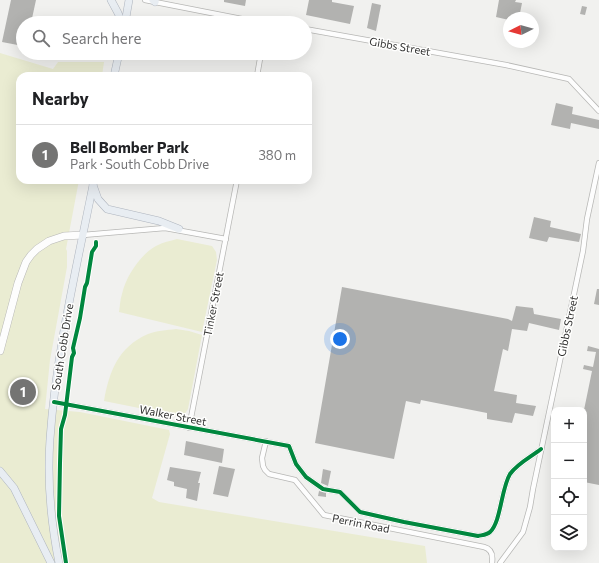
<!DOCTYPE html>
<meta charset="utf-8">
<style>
:root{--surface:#fff;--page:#f2f2f2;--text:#202124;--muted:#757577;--line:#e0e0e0;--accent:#747473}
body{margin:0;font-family:Commissioner,sans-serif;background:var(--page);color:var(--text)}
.controls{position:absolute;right:12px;bottom:12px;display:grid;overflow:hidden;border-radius:8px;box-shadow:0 4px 16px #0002}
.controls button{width:36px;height:36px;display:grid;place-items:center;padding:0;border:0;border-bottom:1px solid var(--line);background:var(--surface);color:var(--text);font:20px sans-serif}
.compass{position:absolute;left:503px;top:12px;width:36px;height:36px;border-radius:50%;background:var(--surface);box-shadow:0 4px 16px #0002;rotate:264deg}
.you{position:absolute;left:340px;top:339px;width:14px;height:14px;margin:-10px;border:3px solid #fff;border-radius:50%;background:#1a73e8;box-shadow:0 0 0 6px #1a73e833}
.badge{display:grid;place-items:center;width:26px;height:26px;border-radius:50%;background:var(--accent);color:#fff;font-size:13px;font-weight:700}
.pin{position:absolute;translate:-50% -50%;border:2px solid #fff;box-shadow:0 1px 4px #0006}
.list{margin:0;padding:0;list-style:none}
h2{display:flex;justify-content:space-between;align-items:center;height:52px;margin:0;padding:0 16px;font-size:17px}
h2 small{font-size:13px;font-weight:400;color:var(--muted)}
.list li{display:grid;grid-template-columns:26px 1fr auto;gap:12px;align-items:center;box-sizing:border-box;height:60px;padding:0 16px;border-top:1px solid var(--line)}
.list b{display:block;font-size:15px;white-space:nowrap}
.list p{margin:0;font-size:13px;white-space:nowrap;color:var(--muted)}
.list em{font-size:13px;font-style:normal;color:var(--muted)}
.icon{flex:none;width:22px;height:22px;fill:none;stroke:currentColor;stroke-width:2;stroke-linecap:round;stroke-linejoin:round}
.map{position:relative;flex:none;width:599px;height:563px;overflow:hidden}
.search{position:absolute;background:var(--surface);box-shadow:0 4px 16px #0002;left:16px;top:16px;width:296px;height:44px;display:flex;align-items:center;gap:10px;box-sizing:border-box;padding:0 14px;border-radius:22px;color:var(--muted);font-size:15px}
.panel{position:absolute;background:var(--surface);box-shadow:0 4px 16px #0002;left:16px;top:72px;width:296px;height:112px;border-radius:12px}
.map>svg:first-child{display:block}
.green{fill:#eaecd2}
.building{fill:#b2b2b0}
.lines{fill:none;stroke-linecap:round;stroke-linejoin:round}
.minor-casing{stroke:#b7b7b5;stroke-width:6}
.secondary-casing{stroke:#b7b7b5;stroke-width:8}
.primary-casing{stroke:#aeb4be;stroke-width:8}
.minor{stroke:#fdfdfd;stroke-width:4.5}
.secondary{stroke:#fdfdfd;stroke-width:7}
.primary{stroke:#e8edf2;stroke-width:7}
.cycleway-casing{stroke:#fffffe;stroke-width:6}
.cycleway{stroke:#00873e;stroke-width:4}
.labels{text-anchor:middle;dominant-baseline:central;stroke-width:3;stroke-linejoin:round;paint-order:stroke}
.street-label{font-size:11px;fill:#313130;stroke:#fffffe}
</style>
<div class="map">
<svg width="599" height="563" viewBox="0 0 599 563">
<rect width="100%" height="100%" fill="#f1f1ef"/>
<g class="green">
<path d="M0 53 53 69 58 62H104L102 76H20V180H79L66 249 67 251V267L50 360 45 409 80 412 169 430 170 434 152 498 159 502 425 546 427 563H0Z"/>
<path d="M177 239 212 246 216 252 217 260 202 332 119 312C120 306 120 300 122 294 126 276 141 254 156 246 163 242 170 241 177 239Z"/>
<path d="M176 329 189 331 202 335 188 409 184 415 179 417 174 415 104 401C109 372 118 347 148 334 156 331 167 330 176 329Z"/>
</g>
<g class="building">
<path d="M11 0H36L31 23H23V46L2 42Z"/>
<path d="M224 0H246L245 6 224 2Z"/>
<path d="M309 0H332V2L354 6 350 24 306 15Z"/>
<path d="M499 0H516L515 2 522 3 519 18H509V20L496 17Z"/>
<path d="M372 3 381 5 376 31 367 28Z"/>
<path d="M582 6 587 7 585 15 580 14Z"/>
<path d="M556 103 573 107 572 114 599 120V129L571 123 570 129 551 125Z"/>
<path d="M534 217 551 221 550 227 581 234 579 242 549 237 547 242 529 238Z"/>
<path d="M342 287 508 319 512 321 516 306 533 308 534 314 561 319 559 330 529 323 527 331 512 329 508 351 503 349 494 391 517 395 516 403 536 406 533 416 515 413 512 423 487 419V413L421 400 420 404 406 401 394 459 315 443Z"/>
<path d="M597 289H599V305L594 304Z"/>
<path d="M588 346 599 349V485L584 482V410L592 371 583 369 584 365 593 367 596 352 587 351Z"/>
<path d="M186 441 224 449 222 463 184 455Z"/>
<path d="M219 466 235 469 228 497 213 494Z"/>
<path d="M170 467 201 472 198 483H200L197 501 186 498 187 489 174 486V482L167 480Z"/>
<path d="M323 469 331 471 328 486 321 483Z"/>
<path d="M319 491 326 493V497L318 496Z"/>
</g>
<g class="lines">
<g class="minor-casing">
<g id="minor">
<path d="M145 0 252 21 272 23"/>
<path d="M305 29 506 65 569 79 599 111"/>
<path d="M257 76 261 53"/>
<path d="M83 235 165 228 226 239"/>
<path d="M54 402 289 446 296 464 306 477 323 489 340 492 360 512 404 522 478 536C482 535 487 535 490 532 501 522 501 489 510 474 518 463 531 457 541 449"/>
<path d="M189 428 237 180"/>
<path d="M266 441 262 458 263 466 265 470 269 474 295 480 324 515 484 547C492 549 493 556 492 563"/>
<path d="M500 563 523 532 530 507 533 489 583 251 587 219 599 163"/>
</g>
</g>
<g class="secondary-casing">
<path id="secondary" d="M0 351 18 283 26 262 31 255 37 249 49 241 64 236 83 235"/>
</g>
<g class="primary-casing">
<g id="primary">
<path d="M111 0 118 13 122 23"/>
<path d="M153 0 155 2"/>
<path d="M125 23 129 0"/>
<path d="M114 76 119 53"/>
<path d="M93 185 98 199 107 209 159 221 179 229"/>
<path d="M0 471 14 488 51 563"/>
<path d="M59 563C51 523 47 481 50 439 56 352 77 266 94 180"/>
</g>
</g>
<use href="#minor" class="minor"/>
<use href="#secondary" class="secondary"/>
<use href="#primary" class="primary"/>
<g class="cycleway-casing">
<g id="cycleway">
<path d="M54 402 289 446 296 464 306 477 323 489 340 492 360 512 404 522 478 536C482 535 487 535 490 532 501 522 501 489 510 474 518 463 531 457 541 449"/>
<path d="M66 563 59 516 60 463 61 429 65 415 72 357 74 353 73 348 80 318 85 287 87 283 92 252 96 246V242"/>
</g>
</g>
<use href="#cycleway" class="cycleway"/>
</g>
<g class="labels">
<g class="street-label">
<text transform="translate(400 46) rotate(10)">Gibbs Street</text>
<text transform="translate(213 304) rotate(-79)">Tinker Street</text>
<text transform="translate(567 326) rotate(-78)">Gibbs Street</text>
<text transform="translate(62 347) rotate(-81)">South Cobb Drive</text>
<text transform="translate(173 415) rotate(11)">Walker Street</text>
<text transform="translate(361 523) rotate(11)">Perrin Road</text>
</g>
</g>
</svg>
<div class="controls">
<button>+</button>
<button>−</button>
<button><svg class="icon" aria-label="locate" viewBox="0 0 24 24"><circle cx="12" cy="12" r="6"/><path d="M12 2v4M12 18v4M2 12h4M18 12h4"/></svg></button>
<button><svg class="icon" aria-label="layers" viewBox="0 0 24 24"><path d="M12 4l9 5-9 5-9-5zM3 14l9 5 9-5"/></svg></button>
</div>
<svg class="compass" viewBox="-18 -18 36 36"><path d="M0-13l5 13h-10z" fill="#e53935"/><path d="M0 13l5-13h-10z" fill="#757577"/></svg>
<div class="you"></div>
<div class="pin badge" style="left:23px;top:392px">1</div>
<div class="search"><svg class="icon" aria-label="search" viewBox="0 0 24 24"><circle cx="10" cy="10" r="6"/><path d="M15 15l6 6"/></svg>Search here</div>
<section class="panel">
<h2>Nearby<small></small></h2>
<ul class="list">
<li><span class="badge">1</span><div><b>Bell Bomber Park</b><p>Park · South Cobb Drive</p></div><em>380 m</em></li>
</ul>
</section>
</div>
